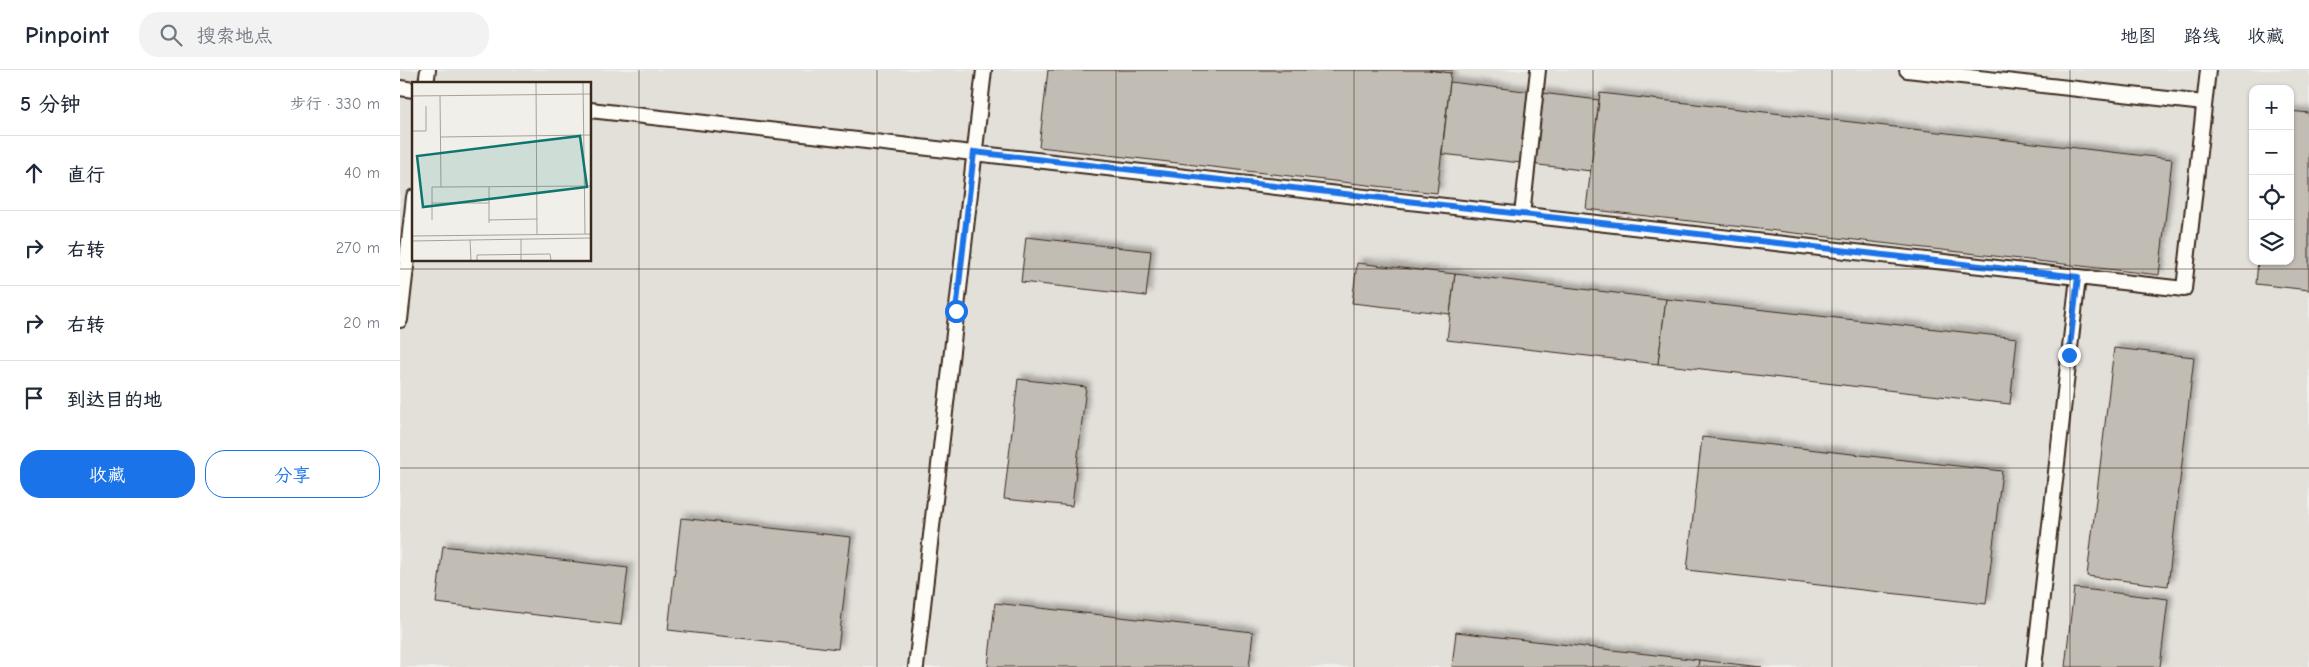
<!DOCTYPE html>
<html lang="zh">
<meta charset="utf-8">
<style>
:root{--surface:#fff;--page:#f2f2f3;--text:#1f2937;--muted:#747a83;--line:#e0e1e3;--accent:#1a73e8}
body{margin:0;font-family:"Comic Neue","LXGW WenKai TC",sans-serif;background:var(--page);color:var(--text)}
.controls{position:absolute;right:15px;top:15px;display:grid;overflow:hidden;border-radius:10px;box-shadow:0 1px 4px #0004}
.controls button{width:45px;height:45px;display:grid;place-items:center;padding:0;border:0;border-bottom:1px solid var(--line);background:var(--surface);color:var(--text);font:25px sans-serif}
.stop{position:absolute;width:15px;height:15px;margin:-11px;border:4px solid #1a73e8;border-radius:50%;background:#fff}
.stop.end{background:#1a73e8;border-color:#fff;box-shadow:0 1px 5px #0008}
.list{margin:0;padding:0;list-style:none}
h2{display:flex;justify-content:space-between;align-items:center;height:65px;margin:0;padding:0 20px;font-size:21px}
h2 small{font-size:16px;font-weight:400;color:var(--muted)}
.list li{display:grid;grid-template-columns:32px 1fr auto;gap:15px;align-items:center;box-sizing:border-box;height:75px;padding:0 20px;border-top:1px solid var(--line)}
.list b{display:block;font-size:19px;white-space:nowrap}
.list em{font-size:16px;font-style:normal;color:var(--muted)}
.actions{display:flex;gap:10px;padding:15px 20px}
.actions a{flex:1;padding:11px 0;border:1px solid var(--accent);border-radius:20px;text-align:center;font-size:18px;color:var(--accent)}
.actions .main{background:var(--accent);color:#fff}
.icon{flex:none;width:28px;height:28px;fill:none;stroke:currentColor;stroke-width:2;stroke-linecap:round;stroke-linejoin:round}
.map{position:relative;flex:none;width:1909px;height:597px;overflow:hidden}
header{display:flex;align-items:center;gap:30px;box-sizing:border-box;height:70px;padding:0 25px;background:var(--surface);border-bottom:1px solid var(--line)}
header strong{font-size:24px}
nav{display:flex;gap:28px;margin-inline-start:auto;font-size:18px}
.search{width:350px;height:45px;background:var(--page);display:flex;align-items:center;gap:12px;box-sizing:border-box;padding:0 18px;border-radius:20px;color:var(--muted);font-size:19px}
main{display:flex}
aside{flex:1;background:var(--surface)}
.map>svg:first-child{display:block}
.built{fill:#e3e0da;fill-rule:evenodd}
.building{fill:#c1bcb4;stroke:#3b2a1e;filter:url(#shadow)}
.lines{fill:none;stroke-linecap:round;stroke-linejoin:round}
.service-casing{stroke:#3b2a1e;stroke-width:18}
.service{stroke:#fdfcf7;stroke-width:14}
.route{stroke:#1a73e8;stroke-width:6}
.grid{fill:none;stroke:#3b2a1e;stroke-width:1;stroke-opacity:0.55}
.inset-road{fill:none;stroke:#a8a098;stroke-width:1}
.view{fill:#0f766e;fill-opacity:0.15;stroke:#0f766e;stroke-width:2.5}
.inset-edge{fill:none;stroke:#3b2a1e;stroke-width:2.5}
</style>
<header>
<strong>Pinpoint</strong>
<div class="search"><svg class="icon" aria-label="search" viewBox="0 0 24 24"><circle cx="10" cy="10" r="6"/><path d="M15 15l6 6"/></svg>搜索地点</div>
<nav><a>地图</a><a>路线</a><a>收藏</a></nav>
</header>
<main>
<aside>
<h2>5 分钟<small>步行 · 330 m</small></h2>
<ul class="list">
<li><svg class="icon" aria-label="ahead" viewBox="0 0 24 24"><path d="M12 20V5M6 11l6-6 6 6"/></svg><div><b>直行</b></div><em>40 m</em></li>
<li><svg class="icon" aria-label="right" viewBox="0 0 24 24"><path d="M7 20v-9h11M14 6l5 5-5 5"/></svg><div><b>右转</b></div><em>270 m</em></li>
<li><svg class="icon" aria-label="right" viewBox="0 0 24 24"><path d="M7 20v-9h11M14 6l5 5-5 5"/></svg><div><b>右转</b></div><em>20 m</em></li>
<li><svg class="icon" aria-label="arrive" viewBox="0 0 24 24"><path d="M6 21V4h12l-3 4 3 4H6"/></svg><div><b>到达目的地</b></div></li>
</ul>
<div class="actions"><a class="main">收藏</a><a>分享</a></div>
</aside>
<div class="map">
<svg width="1909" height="597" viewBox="0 0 1909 597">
<defs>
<filter id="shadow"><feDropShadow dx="4.5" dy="-4.5" stdDeviation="2.5" flood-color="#0004"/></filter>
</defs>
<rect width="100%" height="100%" fill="#f1efea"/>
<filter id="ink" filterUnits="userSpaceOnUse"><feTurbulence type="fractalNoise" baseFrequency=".02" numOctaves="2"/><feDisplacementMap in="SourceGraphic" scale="10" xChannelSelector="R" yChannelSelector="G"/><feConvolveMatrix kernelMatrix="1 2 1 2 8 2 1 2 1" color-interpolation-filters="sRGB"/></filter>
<g filter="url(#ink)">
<path class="built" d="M0 0H1909V597H0ZM14 14H190V190H14ZM1853 19H1890V191H1853Z"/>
<g class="building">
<path d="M648 0H1029L1051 3 1037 123 639 77Z"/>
<path d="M1029 0H1052L1051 3Z"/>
<path d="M1050 12 1199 30 1191 101 1042 84Z"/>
<path d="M1200 23 1772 89 1759 205 1186 139Z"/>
<path d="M1890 41 1909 43V220L1856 214 1858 191H1890Z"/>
<path d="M626 167 751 181 746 226 621 212Z"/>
<path d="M957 193 1055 204 1050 244 952 233Z"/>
<path d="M1055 204 1266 229 1258 294 1047 270Z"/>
<path d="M1266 229 1617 268 1610 334 1258 294Z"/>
<path d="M1714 278 1794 287 1768 516 1687 506Z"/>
<path d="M618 309 686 317 672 436 604 429Z"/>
<path d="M1302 367 1602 401 1586 534 1287 500Z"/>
<path d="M281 448 451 467 438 579 268 560Z"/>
<path d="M43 476 228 498 221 555 36 533Z"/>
<path d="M1674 518 1768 529 1760 597H1665Z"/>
<path d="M595 533 853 562 849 597H588Z"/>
<path d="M1056 562 1299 590 1298 597H1052Z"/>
<path d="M1299 590 1362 597H1298Z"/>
</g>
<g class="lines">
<g class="service-casing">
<g id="service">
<path d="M1507 0 1804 33"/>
<path d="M26 14 28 0"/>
<path d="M0 18 14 20"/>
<path d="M190 40 1678 207"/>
<path d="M1122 145 1138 0"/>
<path d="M0 250 14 127"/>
<path d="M516 597 584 0"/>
<path d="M1634 597 1678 207 1784 219 1808 0"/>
</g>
</g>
<use href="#service" class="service"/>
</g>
</g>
<g class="lines" filter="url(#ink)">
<path class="route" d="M556 241 574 82 1678 207 1669 285"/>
</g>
<path class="grid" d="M239 0V597M477 0V597M716 0V597M954 0V597M1193 0V597M1432 0V597M1670 0V597M0 199H1909M0 398H1909"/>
<g transform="translate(12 12)">
<rect width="179" height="179" fill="#f1efea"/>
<path class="inset-road" d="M124 0 125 153M171 0 173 152M0 14 179 12M0 49H14V24M28 55 179 53M29 105 179 104M77 105V141M20 121H77M20 138V105H29L28 14M77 138 125 137M0 154 179 152M109 157V178M58 158 59 178M0 159 179 156M65 178V173L138 172 139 178"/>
<path class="view" d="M168 54 175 105 11 125 5 74Z"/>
<rect width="179" height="179" class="inset-edge"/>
</g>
</svg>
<div class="controls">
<button>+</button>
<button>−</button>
<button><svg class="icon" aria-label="locate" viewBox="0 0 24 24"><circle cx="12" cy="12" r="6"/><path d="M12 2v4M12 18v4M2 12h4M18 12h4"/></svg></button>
<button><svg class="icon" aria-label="layers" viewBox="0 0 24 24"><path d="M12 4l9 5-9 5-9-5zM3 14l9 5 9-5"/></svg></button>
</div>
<div class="stop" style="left:556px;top:241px"></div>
<div class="stop end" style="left:1669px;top:285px"></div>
</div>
</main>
